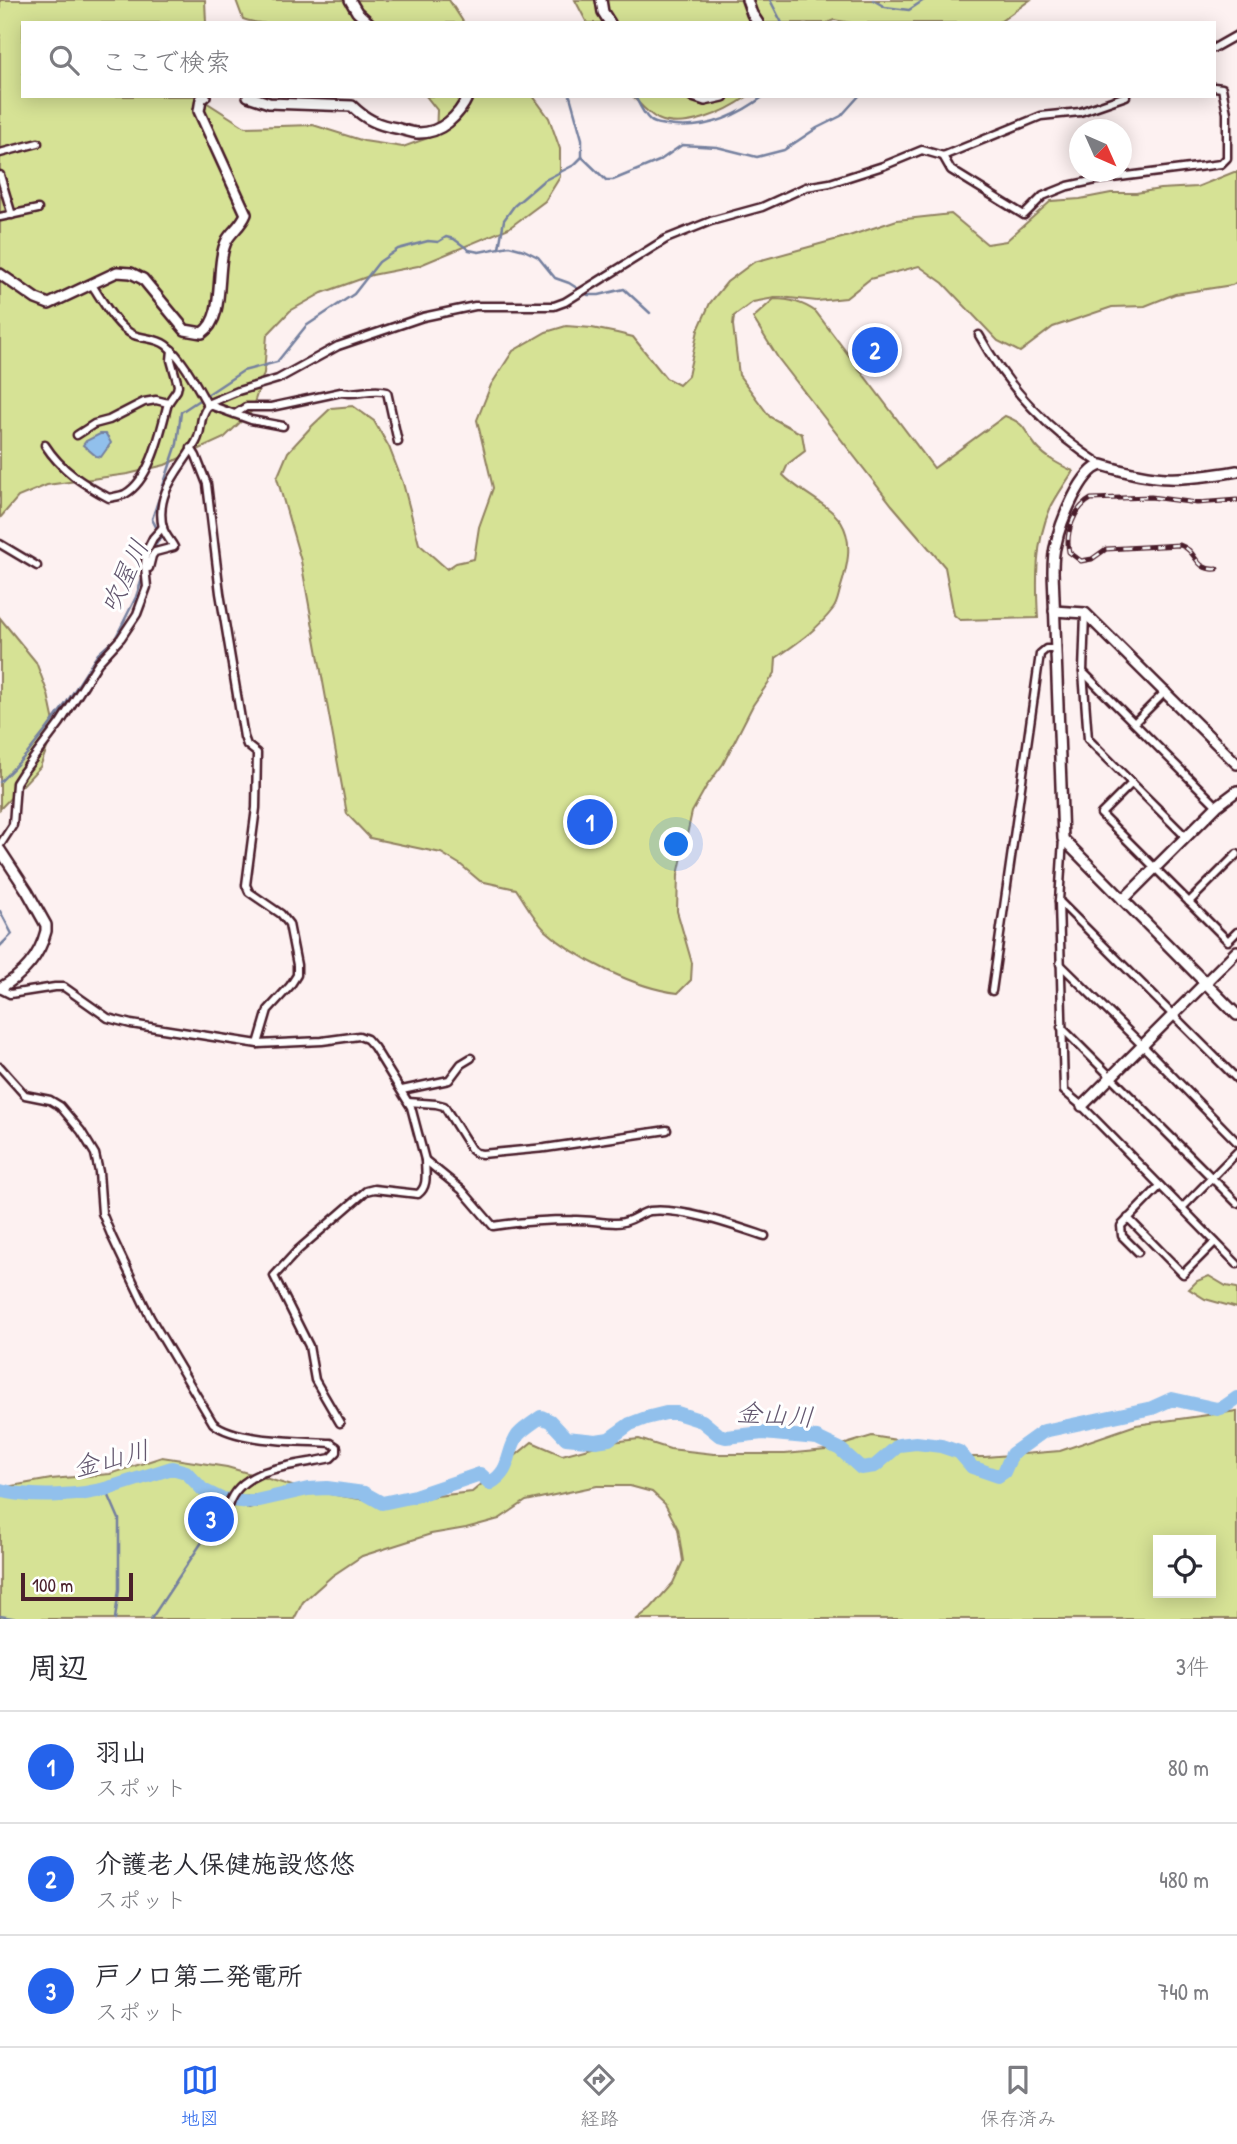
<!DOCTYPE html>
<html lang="ja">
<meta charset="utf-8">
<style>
:root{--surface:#fff;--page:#f7f7f7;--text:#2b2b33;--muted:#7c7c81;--line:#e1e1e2;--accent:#2563eb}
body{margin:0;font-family:"Patrick Hand","Klee One",sans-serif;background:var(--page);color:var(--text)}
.controls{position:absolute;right:21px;bottom:21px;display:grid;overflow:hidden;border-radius:0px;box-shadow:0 4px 18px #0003}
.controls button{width:63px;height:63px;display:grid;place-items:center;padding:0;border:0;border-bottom:2px solid var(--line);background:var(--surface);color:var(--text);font:35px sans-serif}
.compass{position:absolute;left:1069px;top:119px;width:63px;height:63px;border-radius:50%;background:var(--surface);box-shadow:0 4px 18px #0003;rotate:135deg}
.scale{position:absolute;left:21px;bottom:18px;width:112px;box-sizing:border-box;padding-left:7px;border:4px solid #4a1f2b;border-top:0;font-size:19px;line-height:24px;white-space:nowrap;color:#4a1f2b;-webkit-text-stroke:5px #fff;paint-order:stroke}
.you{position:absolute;left:677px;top:845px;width:24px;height:24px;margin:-18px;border:5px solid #fff;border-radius:50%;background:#1a73e8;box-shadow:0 0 0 10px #1a73e833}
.badge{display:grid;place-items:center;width:46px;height:46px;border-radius:50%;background:var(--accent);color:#fff;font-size:23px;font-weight:700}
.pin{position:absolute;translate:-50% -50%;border:4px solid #fff;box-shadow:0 2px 7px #0006}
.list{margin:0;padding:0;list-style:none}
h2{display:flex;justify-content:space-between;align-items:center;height:91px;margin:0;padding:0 28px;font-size:30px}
h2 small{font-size:23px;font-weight:400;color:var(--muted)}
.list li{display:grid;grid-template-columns:46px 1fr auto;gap:21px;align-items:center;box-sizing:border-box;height:112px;padding:0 28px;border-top:2px solid var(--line)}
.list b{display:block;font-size:26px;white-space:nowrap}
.list p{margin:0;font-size:23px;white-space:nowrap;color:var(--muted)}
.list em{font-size:23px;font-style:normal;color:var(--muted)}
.icon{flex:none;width:38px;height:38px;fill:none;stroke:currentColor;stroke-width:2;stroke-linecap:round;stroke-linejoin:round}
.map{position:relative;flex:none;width:1237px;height:1619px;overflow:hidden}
.search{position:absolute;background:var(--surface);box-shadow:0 4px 18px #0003;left:21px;right:21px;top:21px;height:77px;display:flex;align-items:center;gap:18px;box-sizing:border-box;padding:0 24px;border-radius:0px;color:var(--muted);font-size:26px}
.sheet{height:427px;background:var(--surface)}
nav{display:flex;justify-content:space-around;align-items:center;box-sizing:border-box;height:98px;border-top:2px solid var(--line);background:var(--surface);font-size:19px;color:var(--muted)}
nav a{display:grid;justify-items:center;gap:4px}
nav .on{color:var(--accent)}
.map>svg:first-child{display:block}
.green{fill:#d6e295;stroke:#908060;stroke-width:2;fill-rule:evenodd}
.water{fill:#91c0ec;stroke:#75809f;stroke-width:2}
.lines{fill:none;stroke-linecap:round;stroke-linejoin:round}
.stream{stroke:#75809f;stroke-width:2.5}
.river{stroke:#91c0ec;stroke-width:14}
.street-casing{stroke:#4a1f2b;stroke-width:11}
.secondary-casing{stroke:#4a1f2b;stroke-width:14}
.street{stroke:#fff;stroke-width:6}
.secondary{stroke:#fff;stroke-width:9}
.rail-casing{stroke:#4a1f2b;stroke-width:5}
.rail{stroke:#fff;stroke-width:2.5;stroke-dasharray:8;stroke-linecap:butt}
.labels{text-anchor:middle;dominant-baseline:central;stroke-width:6;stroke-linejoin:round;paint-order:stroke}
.water-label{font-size:26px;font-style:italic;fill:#63576f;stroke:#fff}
</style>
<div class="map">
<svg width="1237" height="1619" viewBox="0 0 1237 1619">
<rect width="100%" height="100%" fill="#fdf1f1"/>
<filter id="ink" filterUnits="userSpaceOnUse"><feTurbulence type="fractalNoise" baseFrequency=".0143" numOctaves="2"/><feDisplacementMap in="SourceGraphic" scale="14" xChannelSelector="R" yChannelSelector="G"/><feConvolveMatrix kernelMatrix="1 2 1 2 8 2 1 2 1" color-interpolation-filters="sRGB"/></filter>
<g filter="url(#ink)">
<g class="green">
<path d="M0 0H205L206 23H23V96H206V102L245 127 313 125 364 141 403 147 436 135 437 110 426 96H533L549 118 560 149V177L545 201 509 228 418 266 372 275 322 293 290 311 267 335 264 373 251 412 224 438 165 465 128 474 47 485 18 497 0 518Z"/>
<path d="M236 0H449L464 23H334C317 17 311 21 295 23 278 24 259 25 243 19Z"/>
<path d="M575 0H1030L1001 21 995 23H852L834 20 827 23H587Z"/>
<path d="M632 96H748C726 112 684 131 658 119 649 115 639 103 632 96Z"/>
<path d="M1234 172H1237V282L1232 285 1175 294 1145 306 1112 307 1053 327 1020 352 998 341 943 283 919 266 870 279 846 298 817 301 780 297 753 302 734 316 733 325 739 375 770 417 802 434 805 451 788 464 783 475C798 491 829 504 841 522 854 543 847 568 840 590 838 597 837 604 833 609 817 630 797 643 776 658L775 673 753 705 723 764 706 787 692 812 678 875 677 911 692 963 691 980 678 993C635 988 577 959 545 930 534 919 525 902 516 889L480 881 461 865 441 853 370 838 347 814 301 561 277 478 288 452 312 426 331 408 353 406 374 421 389 447 403 483 419 544 447 569 456 563 474 559 479 527 493 488 477 420 491 385 513 351 546 332 566 326 592 328 617 333 633 337 666 378 679 385 688 376 698 330 710 303 727 282 754 262 849 236 897 220 951 214 987 244 1006 241 1051 201 1080 199 1111 193H1136L1160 189 1197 187Z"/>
<path d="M774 299C789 299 804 303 816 312L934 468 1005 416C1028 425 1022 429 1036 446 1046 458 1060 465 1073 471 1066 483 1056 496 1050 509 1035 543 1036 582 1038 618L960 620 954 615 945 567 892 505 778 358 753 318Z"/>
<path d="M0 618 36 662 48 694 55 727 40 767 0 809Z"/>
<path d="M1209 1276 1226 1286 1237 1288V1308L1205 1299 1189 1289 1197 1281Z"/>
<path d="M1237 1411V1619H637L651 1608 673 1583 683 1561 678 1529 665 1504 652 1492 630 1486H597L526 1501 499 1519 466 1528 431 1534 362 1556 332 1576 303 1602 294 1619H0V1488L51 1479 110 1474 162 1457 227 1467 306 1490 359 1499H409L472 1492 532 1442 562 1455 611 1442 639 1439 670 1449 714 1454H785L826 1450 872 1436 903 1441 967 1457H985L1060 1451 1136 1425ZM1158 1540H1211V1593H1158Z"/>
</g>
<g class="water">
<path d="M100 434H106L111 443 101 457 96 456 83 445 86 441Z"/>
<path d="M258 1495 257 1507 249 1509 231 1502 236 1496Z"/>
</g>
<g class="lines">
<g class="stream">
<path d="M770 0 782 23"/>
<path d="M873 0 885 7 909 10 924 0"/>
<path d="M635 96C639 104 643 114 650 120 654 124 660 124 666 125 702 131 735 118 764 96"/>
<path d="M582 157 606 180H613L659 161 682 145 717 147 757 157 784 150 817 128 841 116 859 96"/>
<path d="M499 248 504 220 514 206 543 181 574 165 582 157V139L570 96"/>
<path d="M150 553 161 537 152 519 177 444 181 412 243 371 277 362 306 326 354 294 379 262 398 249 428 241 438 242 446 237 454 239 469 250 479 252 509 246 524 250 538 257 555 278 569 283 588 295H599L624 289 650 313"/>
<path d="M0 782 27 754 47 729 67 702 98 654 115 639 136 597 143 576"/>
<path d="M0 911 12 934 0 946"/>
<path d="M106 1489 119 1519V1589L115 1619"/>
<path d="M219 1513 227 1506"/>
<path d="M0 1616 18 1619"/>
<path d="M151 1619 210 1530"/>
</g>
<g class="river">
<path d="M106 1489 172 1468 186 1472 203 1490 221 1499 251 1502 308 1489 327 1488 364 1493 382 1503 415 1496 480 1474 490 1483C512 1471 506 1452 518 1435 524 1428 534 1422 541 1417L550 1421 566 1438 596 1441 609 1439 630 1424 646 1418 666 1413H677L702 1421 719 1435 726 1437 763 1433 817 1438 840 1449 861 1468 875 1466 899 1445 916 1443 941 1446 959 1452 972 1467 998 1476 1004 1472 1012 1454 1044 1431 1152 1408 1172 1399 1217 1409 1224 1407 1237 1398"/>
<path d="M0 1490C30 1499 84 1496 113 1487"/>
</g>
<g class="street-casing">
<g id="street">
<path d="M1214 48 1237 35"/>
<path d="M0 153 38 143"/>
<path d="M943 156 951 170 1024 215 1043 196 1068 186 1096 180 1221 164 1227 158V113L1222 88 1214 87"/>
<path d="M0 175 12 215"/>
<path d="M0 217 38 209"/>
<path d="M92 285C102 300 117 328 134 335 144 339 157 338 166 345 182 357 197 386 207 404L238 391 278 379 338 346 423 317 475 306H554L565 302 666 239 711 221 762 207 806 187 830 183 883 166 922 150 943 156 1041 116 1080 112 1126 96"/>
<path d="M979 335C1008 388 1051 433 1102 465"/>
<path d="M207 404 251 420 283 426"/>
<path d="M235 414 246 407H271L341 392C356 396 372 387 387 392L398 442"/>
<path d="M77 435 94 424 109 420 144 402 156 400 168 403 177 390 178 385 171 360 172 350"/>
<path d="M45 445C61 470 83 484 109 498 113 497 121 496 125 494 151 480 161 429 168 403"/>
<path d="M191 448 196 456 207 484 220 593 244 737 247 745 257 753 256 808 246 885 249 892 281 914 289 924 297 965V975L290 986 268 1010 258 1044"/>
<path d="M0 544 37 566"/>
<path d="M149 568 152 556 155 552 174 547C171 541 165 535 163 528 154 492 181 469 196 442 203 430 198 418 208 406"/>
<path d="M1085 613 1083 672 1088 739 1186 837"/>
<path d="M1083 672 1217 806"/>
<path d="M1135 722 1166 691"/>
<path d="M1132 783 1101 814 1228 941 1237 932"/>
<path d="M1063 839 1059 901 1064 1091 1082 1106 1237 1264"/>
<path d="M0 845 13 825 16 783 23 772 60 723 98 663 121 638 137 614 147 587 145 566 146 552 153 538 163 527"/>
<path d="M1059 901 1237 1079"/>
<path d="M1189 902 1237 854"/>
<path d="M1060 964 1143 1046 1237 1142"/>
<path d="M0 989 10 994 55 987H64L108 1018 131 1024 258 1044 322 1041 359 1036 367 1039 374 1047 411 1107 425 1160 462 1190 493 1226C519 1222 546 1220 573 1220 587 1219 601 1223 616 1223 631 1223 639 1213 650 1211 682 1207 735 1226 765 1236"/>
<path d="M992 991 1040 654 1046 649H1056"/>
<path d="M1061 1027 1237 1203"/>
<path d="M0 1067 25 1095 50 1100 60 1106 81 1131 95 1154 99 1172 102 1213 112 1237 150 1317 213 1423C235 1442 301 1441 331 1443L337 1447V1452L331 1458C297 1466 241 1465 228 1506"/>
<path d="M402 1090 449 1080 461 1064 471 1058"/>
<path d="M408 1102 436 1104 444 1106 471 1149 476 1153 482 1154 545 1148 667 1130"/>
<path d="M1182 1208 1237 1152"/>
<path d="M1128 1218 1183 1274 1215 1242"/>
<path d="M1138 1252 1122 1236 1121 1226 1160 1186"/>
<path d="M340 1423 315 1380 309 1346 274 1276 298 1250 366 1191 374 1189 418 1194C429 1186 425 1172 425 1160"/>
</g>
</g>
<g class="secondary-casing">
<g id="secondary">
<path d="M350 0 357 12 369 23"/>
<path d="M601 0 603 12 610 23"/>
<path d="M747 0 752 14 758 23"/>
<path d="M248 96 269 103 352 106C365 119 378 125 396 128 403 130 410 132 417 133 441 134 459 116 468 96"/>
<path d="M693 96 705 100 723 96"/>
<path d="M0 274 36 299 49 304 117 272 131 273 143 279 185 330 202 333C227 317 214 265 227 240 232 231 241 226 246 214L199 111 201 99 205 96"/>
<path d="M1237 471C1180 481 1158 482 1102 465 1081 469 1060 524 1056 544 1053 553 1053 563 1053 572L1063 839 1237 1015"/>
<path d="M1054 611 1085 613 1237 764"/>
<path d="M0 850 27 891 46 925V931C39 958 23 975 0 988"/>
<path d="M1123 900 1217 806 1237 791"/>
<path d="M1082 1106 1237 951"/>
</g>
</g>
<use href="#street" class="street"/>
<use href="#secondary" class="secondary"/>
<g class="rail-casing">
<path id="rail" d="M1217 569C1194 571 1198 551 1180 545L1106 549 1092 559 1081 561 1069 552C1065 533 1074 508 1091 499L1151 497 1197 503 1237 500"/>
</g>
<use href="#rail" class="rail"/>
</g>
</g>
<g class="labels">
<g class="water-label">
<text transform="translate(124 576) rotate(-65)">吹屋川</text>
<text transform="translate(775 1414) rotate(4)">金山川</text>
<text transform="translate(111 1458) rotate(-14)">金山川</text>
</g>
</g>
</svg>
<div class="controls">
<button><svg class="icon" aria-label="locate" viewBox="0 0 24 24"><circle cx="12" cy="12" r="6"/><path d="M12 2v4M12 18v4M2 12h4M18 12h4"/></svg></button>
</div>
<svg class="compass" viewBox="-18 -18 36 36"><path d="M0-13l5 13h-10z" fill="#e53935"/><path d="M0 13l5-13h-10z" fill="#7c7c81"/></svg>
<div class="scale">100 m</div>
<div class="you"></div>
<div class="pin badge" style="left:590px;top:822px">1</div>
<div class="pin badge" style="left:875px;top:350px">2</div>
<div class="pin badge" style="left:211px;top:1519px">3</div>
<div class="search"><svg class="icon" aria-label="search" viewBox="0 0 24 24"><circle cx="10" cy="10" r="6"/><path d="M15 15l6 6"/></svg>ここで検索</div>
</div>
<section class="sheet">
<h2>周辺<small>3件</small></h2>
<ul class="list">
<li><span class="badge">1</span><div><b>羽山</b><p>スポット</p></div><em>80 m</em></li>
<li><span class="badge">2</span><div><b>介護老人保健施設悠悠</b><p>スポット</p></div><em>480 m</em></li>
<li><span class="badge">3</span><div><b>戸ノ口第二発電所</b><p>スポット</p></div><em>740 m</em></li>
</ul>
</section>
<nav>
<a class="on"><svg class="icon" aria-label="map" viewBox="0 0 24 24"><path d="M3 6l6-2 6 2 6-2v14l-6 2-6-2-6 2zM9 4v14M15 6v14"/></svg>地図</a>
<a><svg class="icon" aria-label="directions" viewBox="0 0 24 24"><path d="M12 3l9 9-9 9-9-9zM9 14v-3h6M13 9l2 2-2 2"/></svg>経路</a>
<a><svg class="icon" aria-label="saved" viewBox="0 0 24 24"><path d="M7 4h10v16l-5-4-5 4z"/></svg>保存済み</a>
</nav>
